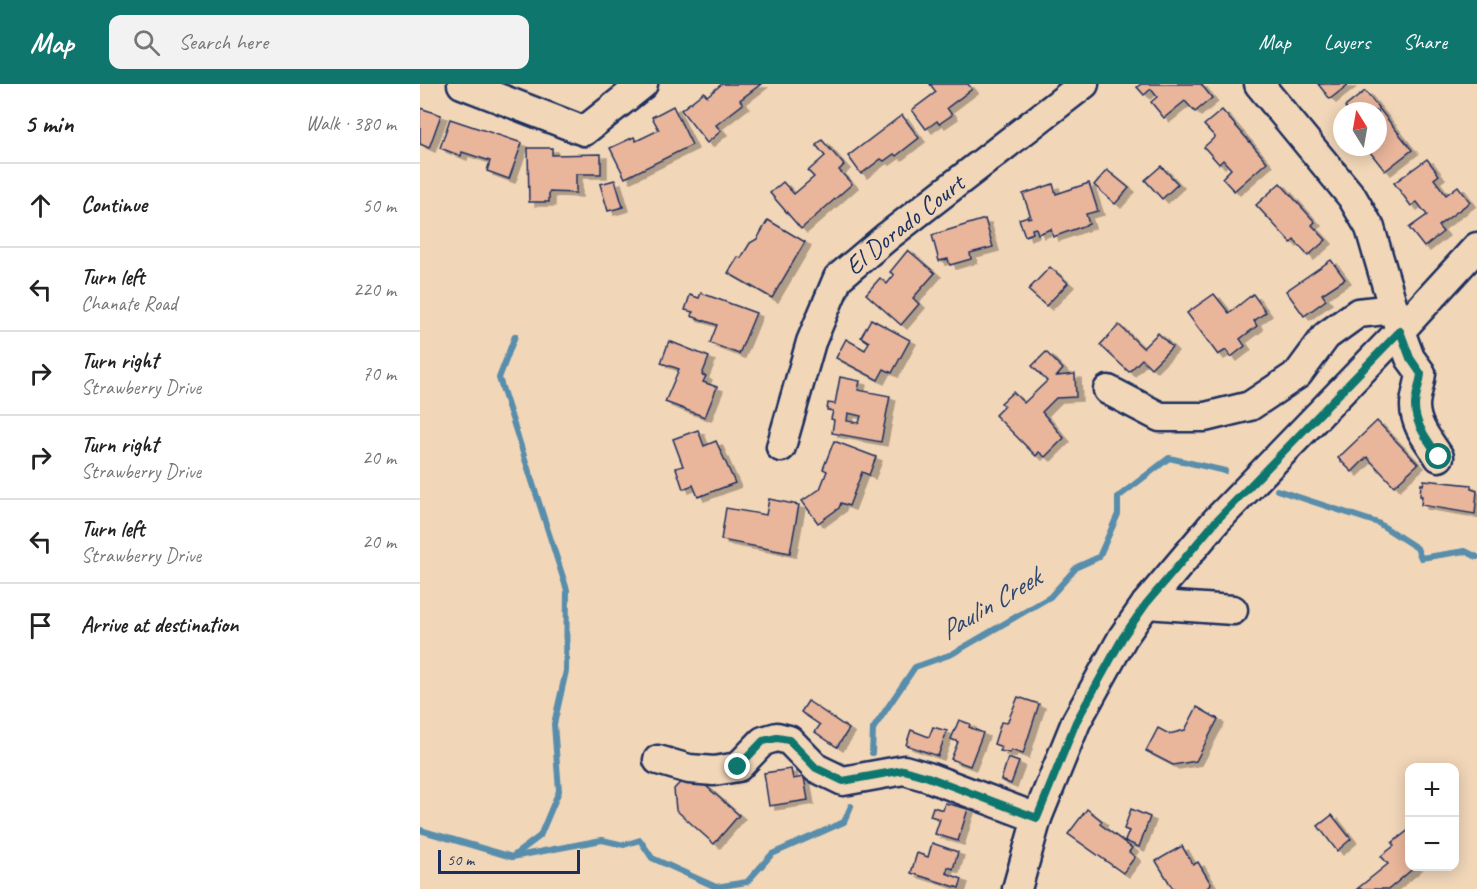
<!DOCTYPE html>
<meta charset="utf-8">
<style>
:root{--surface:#fff;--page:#f2f2f2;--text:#222;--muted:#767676;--line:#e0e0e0;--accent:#0f766e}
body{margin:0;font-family:Caveat,sans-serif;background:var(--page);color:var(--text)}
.controls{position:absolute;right:18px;bottom:18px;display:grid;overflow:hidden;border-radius:12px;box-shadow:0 3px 15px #0003}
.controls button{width:54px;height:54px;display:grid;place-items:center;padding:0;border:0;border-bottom:2px solid var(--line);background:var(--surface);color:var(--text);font:30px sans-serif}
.compass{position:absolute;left:913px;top:18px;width:54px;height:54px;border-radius:50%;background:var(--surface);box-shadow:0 3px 15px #0003;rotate:349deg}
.scale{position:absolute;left:18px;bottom:15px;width:142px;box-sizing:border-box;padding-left:6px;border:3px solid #1b2f5e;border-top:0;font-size:16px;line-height:21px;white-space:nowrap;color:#1b2f5e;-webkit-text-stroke:4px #f1d6b8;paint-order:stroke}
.stop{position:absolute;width:18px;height:18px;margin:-14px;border:4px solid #0f766e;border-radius:50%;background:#fff}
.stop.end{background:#0f766e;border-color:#fff;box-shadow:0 2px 6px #0008}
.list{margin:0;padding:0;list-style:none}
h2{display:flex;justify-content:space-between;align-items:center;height:78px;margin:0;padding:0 24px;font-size:26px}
h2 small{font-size:20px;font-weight:400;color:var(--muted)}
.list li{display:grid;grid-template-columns:39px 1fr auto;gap:18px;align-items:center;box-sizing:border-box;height:84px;padding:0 24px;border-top:2px solid var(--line)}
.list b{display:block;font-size:22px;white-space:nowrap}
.list p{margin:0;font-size:20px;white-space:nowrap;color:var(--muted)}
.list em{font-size:20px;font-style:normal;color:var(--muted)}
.icon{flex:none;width:33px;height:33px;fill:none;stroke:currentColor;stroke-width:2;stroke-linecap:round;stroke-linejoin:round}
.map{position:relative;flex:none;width:1057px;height:805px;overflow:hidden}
header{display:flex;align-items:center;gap:36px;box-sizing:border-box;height:84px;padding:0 30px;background:var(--accent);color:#fff}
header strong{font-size:28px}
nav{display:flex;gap:33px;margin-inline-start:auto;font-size:21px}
.search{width:420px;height:54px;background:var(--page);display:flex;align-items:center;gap:15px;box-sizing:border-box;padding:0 21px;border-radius:12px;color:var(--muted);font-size:22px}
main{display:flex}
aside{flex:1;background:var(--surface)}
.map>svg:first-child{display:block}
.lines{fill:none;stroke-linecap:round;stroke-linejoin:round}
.stream{stroke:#588dab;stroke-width:6}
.building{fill:#e9b59b;stroke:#1b2f5e;stroke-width:1.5;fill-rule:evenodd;filter:url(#shadow)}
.minor-casing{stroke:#1b2f5e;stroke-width:33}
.minor{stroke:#f1d6b8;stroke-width:28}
.route{stroke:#0f766e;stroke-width:8}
.labels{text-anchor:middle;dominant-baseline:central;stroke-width:6;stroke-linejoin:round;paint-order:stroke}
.street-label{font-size:26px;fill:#1b2f5e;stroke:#f1d6b8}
.water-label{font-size:27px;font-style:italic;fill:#2a4771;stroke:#f1d6b8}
</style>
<header>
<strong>Map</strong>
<div class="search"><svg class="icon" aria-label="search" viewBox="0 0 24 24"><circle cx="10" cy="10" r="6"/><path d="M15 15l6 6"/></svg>Search here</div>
<nav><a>Map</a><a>Layers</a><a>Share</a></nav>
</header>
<main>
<aside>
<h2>5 min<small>Walk · 380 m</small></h2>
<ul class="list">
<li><svg class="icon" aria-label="ahead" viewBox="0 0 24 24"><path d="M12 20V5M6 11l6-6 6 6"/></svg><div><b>Continue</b></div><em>50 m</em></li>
<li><svg class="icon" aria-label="left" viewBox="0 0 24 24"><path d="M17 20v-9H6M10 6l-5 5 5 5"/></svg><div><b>Turn left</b><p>Chanate Road</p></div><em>220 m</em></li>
<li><svg class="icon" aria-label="right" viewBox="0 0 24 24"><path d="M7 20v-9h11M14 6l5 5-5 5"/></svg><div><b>Turn right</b><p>Strawberry Drive</p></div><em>70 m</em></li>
<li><svg class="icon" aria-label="right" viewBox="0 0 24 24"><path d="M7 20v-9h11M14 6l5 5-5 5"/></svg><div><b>Turn right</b><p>Strawberry Drive</p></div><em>20 m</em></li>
<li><svg class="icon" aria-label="left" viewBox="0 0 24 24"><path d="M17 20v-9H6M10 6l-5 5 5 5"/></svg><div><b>Turn left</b><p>Strawberry Drive</p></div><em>20 m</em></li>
<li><svg class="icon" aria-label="arrive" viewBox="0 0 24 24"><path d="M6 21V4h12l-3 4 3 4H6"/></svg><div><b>Arrive at destination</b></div></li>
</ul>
</aside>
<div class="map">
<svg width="1057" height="805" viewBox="0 0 1057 805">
<defs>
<filter id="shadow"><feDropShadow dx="6" dy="4" stdDeviation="0" flood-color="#0004"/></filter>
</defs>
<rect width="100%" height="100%" fill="#f1d6b8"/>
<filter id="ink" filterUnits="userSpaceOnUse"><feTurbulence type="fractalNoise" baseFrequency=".0167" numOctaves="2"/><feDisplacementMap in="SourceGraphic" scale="12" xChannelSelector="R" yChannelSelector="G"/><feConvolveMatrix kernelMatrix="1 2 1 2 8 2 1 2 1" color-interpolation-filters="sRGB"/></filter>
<g filter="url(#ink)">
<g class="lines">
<g class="stream">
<path d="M857 406 958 439 997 464 1001 474 1045 467 1057 473"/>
<path d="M452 669 453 645 495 583 532 570 630 513 657 483 679 473 698 430V413L749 374 805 387"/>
<path d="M0 746 92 773 182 756 204 761 220 756 232 774 296 803 327 798 352 770 424 738 431 722"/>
<path d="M92 773 120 752 139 707 134 640 146 587 147 506 79 294 95 252"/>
</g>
</g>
<g class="building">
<path d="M302 0H341L320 16 323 20 296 41 301 47 287 59 261 26 284 8 287 12Z"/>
<path d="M510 0H548L552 5 527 24 532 31 519 40 517 37 506 45 492 26 516 8Z"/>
<path d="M721 0H781L792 14 775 28 765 17 744 34 731 18 737 13 731 5 724 11 717 3Z"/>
<path d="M898 0H929L910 15Z"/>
<path d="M945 7 992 66 965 87 946 63H958V27H928L925 23Z"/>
<path d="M253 22 272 61 205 94 190 64 214 53 216 57 239 46 232 33Z"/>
<path d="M0 24 21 31 9 64 0 60Z"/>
<path d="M802 26 847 78 814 107 802 94 811 85 803 76 799 80 784 63 795 53 784 41Z"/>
<path d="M482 31 499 54 476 72 474 70 464 77 461 75 441 90 428 72Z"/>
<path d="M30 35 102 59 89 95 67 87 70 77 42 68 41 72 20 64Z"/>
<path d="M402 56 424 81 419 86 432 100 381 145 350 109 363 98 374 110 394 93 388 87 405 72 396 61Z"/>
<path d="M108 64H132V71L181 70V90H156V109L129 108V118H109Z"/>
<path d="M1007 75 1019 91 1014 95 1026 111 1038 102 1050 118 1018 142 1023 148 1004 163 989 144 1007 131 997 118 991 122 974 99Z"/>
<path d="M741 82 758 100 742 115 725 96Z"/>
<path d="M687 86 709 104 695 120 674 101Z"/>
<path d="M195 96 203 123 188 127 180 100Z"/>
<path d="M669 99 678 127 666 130 669 140 633 153 631 145 618 150 616 144 612 145 613 149 605 152 599 135 608 132V134L611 133 603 110 633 100 636 110Z"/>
<path d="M860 99 895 138 892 141 906 156 888 172 874 156 871 159 836 121Z"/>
<path d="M565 135 573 163 550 169 551 175 530 181 528 175 519 177 512 151Z"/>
<path d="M348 136 385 158 352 214 308 189 318 173 321 174 330 159 337 155Z"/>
<path d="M488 166 515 189 493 214 499 220 481 241 446 210 460 194 467 200 474 191 470 188Z"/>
<path d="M911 176 925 195 902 210 906 216 884 232 866 207Z"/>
<path d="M630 183 648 199 626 222 608 206Z"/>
<path d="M281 209 336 229 319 270 290 259 297 241 271 232 273 228 265 226 270 211 279 214Z"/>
<path d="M794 210 809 229 833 210 846 228 834 237 837 242 820 255 825 262 811 273 806 266 798 271 767 229Z"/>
<path d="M451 235 490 256 472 289 464 285 458 296 416 274 426 255 445 266 449 258 441 253Z"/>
<path d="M699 241 723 264 738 249 752 263 731 284 722 275 709 288 680 261Z"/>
<path d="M249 257 289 273 282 291 286 292 283 298 297 303 285 333 245 318 259 285 241 279Z"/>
<path d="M626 268 643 285 637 292 655 290 656 313 636 314 622 328 644 354 625 373 619 368 616 372 575 331 584 322 581 319 593 308 604 319 627 297 612 282Z"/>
<path d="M420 293 440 297 438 306 470 312 461 358 412 349 414 336 411 335 413 327 407 326 408 319 415 320ZM428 329 441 332 439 339 427 337Z"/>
<path d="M957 337 998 380 974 402 947 373 932 388 918 374Z"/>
<path d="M278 346 284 362 296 357 315 399 278 413 273 401 263 405 256 384 263 382 253 355Z"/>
<path d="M414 357 456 373 449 391 442 388 429 422 421 419 419 424 398 439 382 417 400 405 407 387 403 385Z"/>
<path d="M1004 396 1051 401V405L1057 407 1055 430 1001 421 1002 412H1000L1001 400 1003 401Z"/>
<path d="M349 415 379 421 370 469 301 456 306 424 346 431Z"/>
<path d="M598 613 619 620 603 670 591 666 590 669 580 667 582 663 574 660 581 638 587 639Z"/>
<path d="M388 617 429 645 417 663 395 648 400 641 381 628Z"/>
<path d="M777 623 798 635 776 677 753 681 726 667 738 644 749 650 765 646Z"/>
<path d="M539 636 550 640 549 643 563 649 550 682 531 675 538 658 531 655Z"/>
<path d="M513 643 527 647 518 672 486 661 491 646 509 653Z"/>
<path d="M588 674 599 678 591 700 581 696Z"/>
<path d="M371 685 373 695 384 693 388 716 349 722 344 689Z"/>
<path d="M270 688 319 731 294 760 256 726 254 705Z"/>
<path d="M525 719 548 725 538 757 515 750 520 735 510 732 513 723 523 726Z"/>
<path d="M667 725 682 737 680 740 712 764 709 768 715 773 703 789 648 750Z"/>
<path d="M711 725 730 733 719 763 705 757 709 747 704 745Z"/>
<path d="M912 731 931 755 917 767 898 742Z"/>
<path d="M990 745V782H996L969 805H937L968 780 961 772 974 762 972 759Z"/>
<path d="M512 759 538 768 533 785 528 783 526 789 542 795 539 804 491 789 497 769 508 773Z"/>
<path d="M762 762 773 781 778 778 791 800 786 805H753L736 777Z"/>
</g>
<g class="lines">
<g class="minor-casing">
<g id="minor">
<path d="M42 0 164 47 223 0"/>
<path d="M839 0 932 113 950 144 980 247 990 274 1001 289C1000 300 995 312 995 322 995 342 1009 357 1019 373"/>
<path d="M688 306 740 333H785L830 322 878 290 906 252 938 229 974 225"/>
<path id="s1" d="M361 363 391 258 418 194 468 152 664 0"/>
<path d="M726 520 813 526"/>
<path d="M238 676 269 685 294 687 318 683 343 657 357 653 369 656 396 684 423 697 484 686 508 693 617 734"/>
<path d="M597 805 617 734 656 638 703 553 726 520 796 437 980 247 1057 163"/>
</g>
</g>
<use href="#minor" class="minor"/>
</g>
</g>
<g class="lines" filter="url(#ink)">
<path class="route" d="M318 683 343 657 357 654 369 656 396 684 423 697 484 686 508 693 617 734 656 638 703 553 726 520 796 437 980 247 990 274 1001 290C1000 300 995 312 995 322 995 342 1009 357 1019 373"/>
</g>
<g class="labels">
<g class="street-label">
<text stroke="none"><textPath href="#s1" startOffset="264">El Dorado Court</textPath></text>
</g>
<g class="water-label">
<text transform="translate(570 520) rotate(-31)">Paulin Creek</text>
</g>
</g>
</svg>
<div class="controls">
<button>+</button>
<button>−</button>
</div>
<svg class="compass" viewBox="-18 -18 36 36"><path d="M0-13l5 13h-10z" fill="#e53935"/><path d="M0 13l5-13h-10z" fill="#767676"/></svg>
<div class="scale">50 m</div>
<div class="stop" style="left:1019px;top:373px"></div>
<div class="stop end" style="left:318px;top:683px"></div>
</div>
</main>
